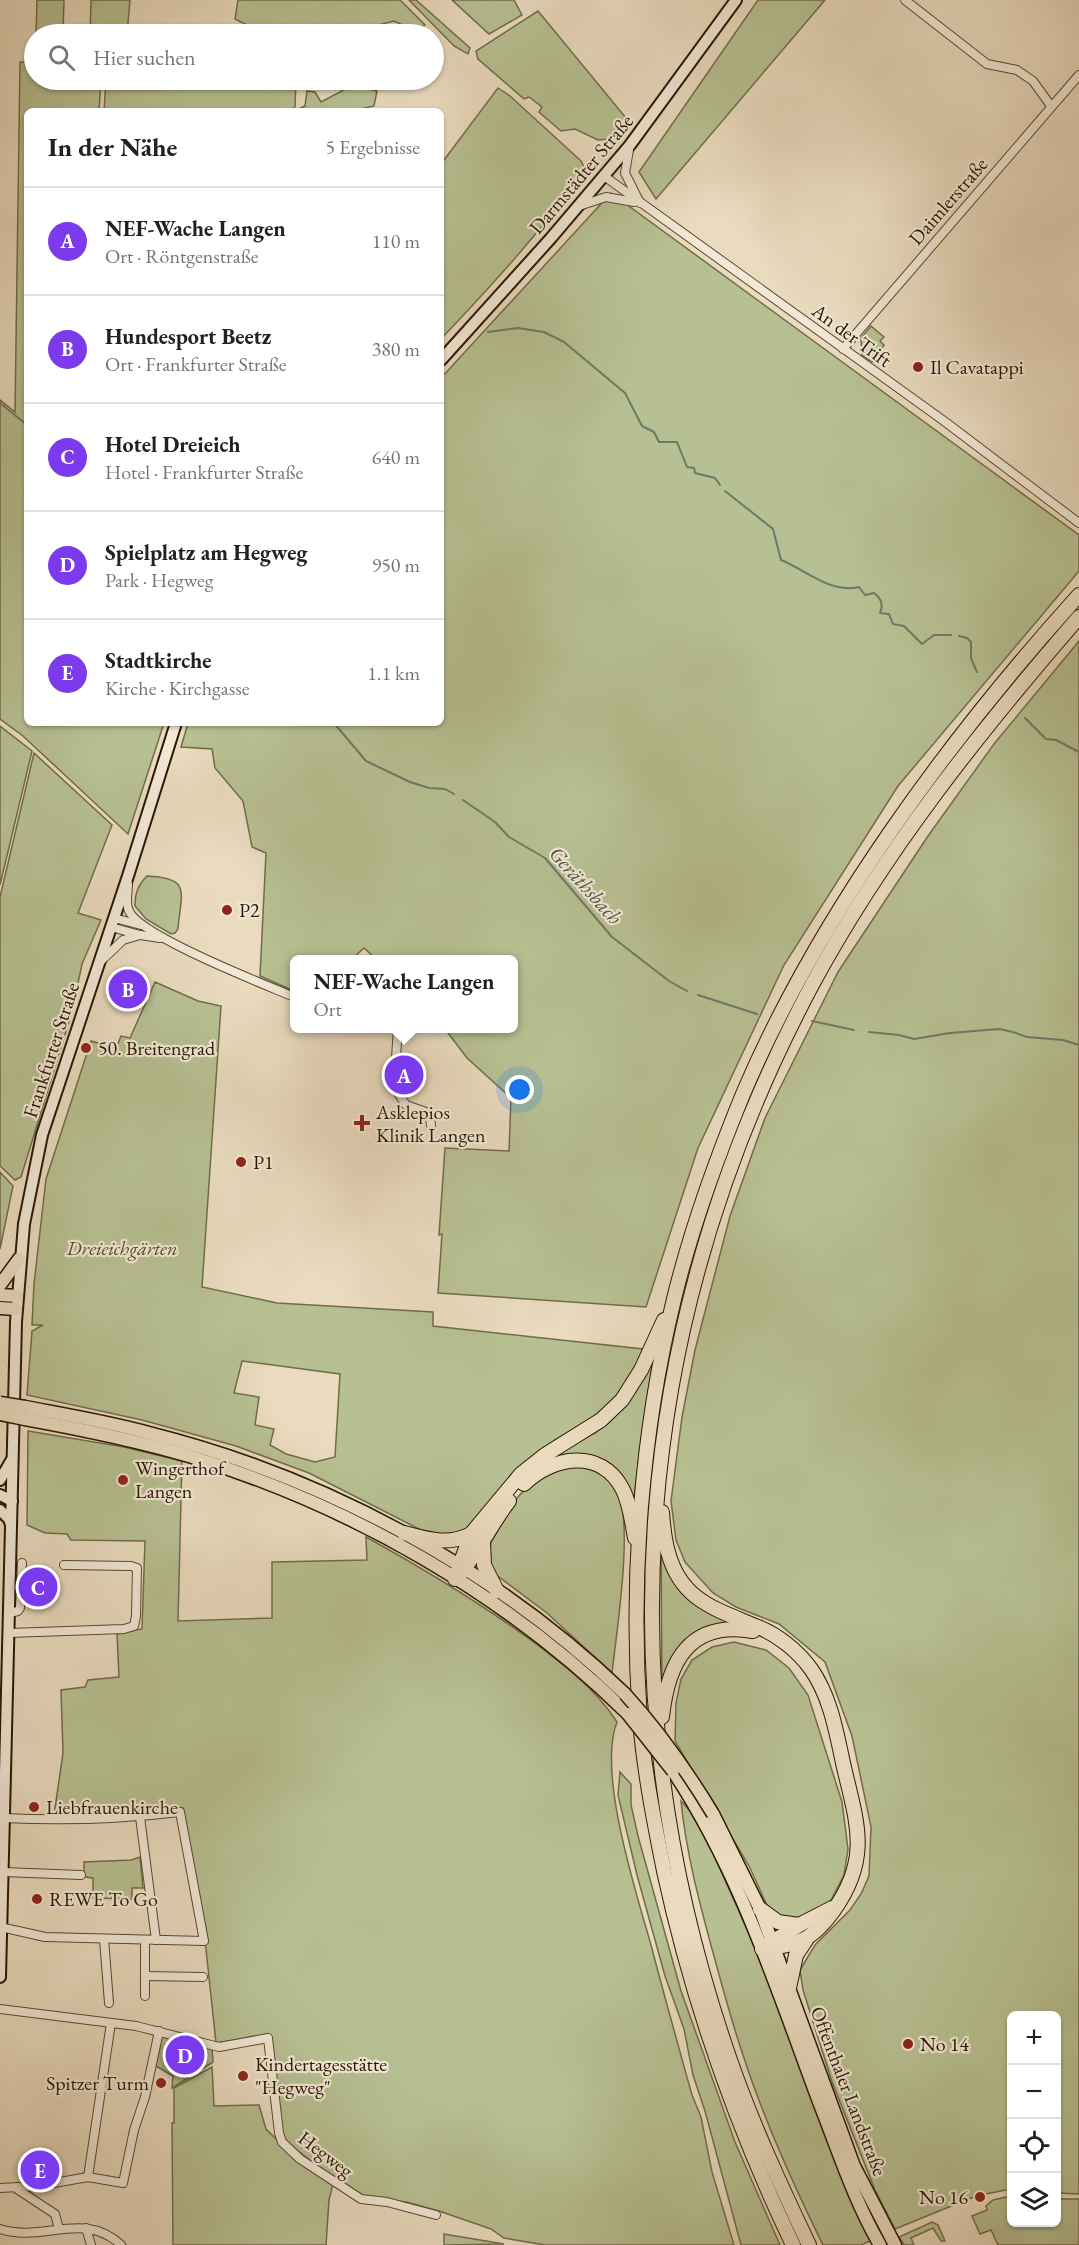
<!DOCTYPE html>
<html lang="de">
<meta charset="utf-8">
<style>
:root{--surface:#fff;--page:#f6f6f6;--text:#202124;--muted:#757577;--line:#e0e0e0;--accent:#7c3aed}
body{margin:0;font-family:"EB Garamond",serif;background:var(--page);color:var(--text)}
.controls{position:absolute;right:18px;bottom:18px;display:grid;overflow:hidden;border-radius:9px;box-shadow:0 2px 4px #0004}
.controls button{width:54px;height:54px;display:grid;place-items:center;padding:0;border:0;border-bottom:2px solid var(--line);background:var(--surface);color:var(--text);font:30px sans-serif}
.you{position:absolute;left:520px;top:1090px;width:21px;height:21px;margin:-15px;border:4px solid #fff;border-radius:50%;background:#1a73e8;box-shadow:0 0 0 9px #1a73e833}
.badge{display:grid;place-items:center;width:39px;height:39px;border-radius:50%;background:var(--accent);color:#fff;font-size:20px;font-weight:700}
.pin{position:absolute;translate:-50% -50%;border:3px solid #fff;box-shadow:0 2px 6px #0006}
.popup{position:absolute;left:290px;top:955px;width:228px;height:78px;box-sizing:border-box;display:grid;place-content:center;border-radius:9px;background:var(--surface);filter:drop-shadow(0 2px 4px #0005);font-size:20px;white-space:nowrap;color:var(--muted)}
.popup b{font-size:22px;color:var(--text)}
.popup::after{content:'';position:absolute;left:50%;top:100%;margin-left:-12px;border:12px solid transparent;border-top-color:var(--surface)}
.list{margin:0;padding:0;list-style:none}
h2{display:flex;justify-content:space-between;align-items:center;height:78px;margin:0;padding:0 24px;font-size:26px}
h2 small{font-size:20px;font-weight:400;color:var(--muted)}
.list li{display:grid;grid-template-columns:39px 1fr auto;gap:18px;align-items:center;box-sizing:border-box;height:108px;padding:0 24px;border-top:2px solid var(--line)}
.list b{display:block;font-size:22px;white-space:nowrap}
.list p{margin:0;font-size:20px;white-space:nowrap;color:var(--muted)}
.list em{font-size:20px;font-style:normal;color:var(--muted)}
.icon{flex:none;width:33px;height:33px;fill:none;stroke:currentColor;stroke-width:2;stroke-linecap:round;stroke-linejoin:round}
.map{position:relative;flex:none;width:1079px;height:2245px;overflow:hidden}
.search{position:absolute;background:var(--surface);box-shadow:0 2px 4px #0004;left:24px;top:24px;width:420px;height:66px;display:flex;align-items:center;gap:15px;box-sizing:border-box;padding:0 21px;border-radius:33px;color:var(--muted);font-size:22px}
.panel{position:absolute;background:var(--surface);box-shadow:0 2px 4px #0004;left:24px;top:108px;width:420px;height:618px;border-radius:9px}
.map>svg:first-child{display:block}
.green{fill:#b7c092;stroke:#706c49;stroke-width:1.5;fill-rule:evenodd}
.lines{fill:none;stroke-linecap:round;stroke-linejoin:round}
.stream{stroke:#6c7a67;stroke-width:2}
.street-casing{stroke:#594830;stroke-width:10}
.secondary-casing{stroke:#291700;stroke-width:14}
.primary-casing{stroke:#291700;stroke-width:15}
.highway-casing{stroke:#291700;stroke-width:16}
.street{stroke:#f1e8d5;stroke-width:8}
.secondary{stroke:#f1e8d5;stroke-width:10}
.primary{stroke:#eadbbf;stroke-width:12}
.highway{stroke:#eadbbf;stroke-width:14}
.primary-bridge-casing{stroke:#291700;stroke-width:15;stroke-linecap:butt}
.primary-bridge{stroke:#eadbbf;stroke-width:12}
.poi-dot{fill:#8f2418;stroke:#f1e8d5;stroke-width:2}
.labels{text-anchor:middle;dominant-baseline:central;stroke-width:4.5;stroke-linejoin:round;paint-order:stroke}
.street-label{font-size:20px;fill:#291700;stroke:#f1e8d5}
.poi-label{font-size:20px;fill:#291700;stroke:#f1e8d5;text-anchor:start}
.park-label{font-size:20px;font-style:italic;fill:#544a2c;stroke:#f1e8d5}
.water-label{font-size:21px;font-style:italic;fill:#50513c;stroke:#f1e8d5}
</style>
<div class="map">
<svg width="1079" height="2245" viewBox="0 0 1079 2245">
<rect width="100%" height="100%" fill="#eadbbf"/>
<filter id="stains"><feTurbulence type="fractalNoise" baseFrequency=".00333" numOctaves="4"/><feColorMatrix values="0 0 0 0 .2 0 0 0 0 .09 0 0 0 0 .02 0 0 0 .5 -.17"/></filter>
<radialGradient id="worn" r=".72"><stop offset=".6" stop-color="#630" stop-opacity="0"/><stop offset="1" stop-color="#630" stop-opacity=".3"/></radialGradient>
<g class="green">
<path d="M37 0H64L63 34H36Z"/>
<path d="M91 0H130L127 34H90Z"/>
<path d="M238 0H400L425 25 416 31 394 21 370 27 372 34H265L235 19Z"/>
<path d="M409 0H416L470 48 468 54 454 46Z"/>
<path d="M452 0H514L522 15 489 34Z"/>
<path d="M758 0H825L656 199 639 172Z"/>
<path d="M538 11 626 118 610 139 598 140 575 129 561 131 539 112 542 107 529 97 524 99 478 59 476 51Z"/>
<path d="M20 62 34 63V80H101L99 111H27V723H164L128 834 23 736 0 719V400L15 412Z"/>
<path d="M106 80H296L295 107 290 111H104Z"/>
<path d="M353 85 377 91 374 106 352 111H294L305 106 307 91 315 92 321 102Z"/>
<path d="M498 88 510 96 581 161 585 169C543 230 492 285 441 339V164Z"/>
<path d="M611 193 1079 535V571L898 786 784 965 698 1148 646 1307 438 1293 442 1234 439 1235 445 1148 509 1151 511 1098 467 1058 445 1029 514 1028V960L376 959 364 948 352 959 294 960V991L260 976 266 853 252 847 243 801 215 768 212 749 181 747 188 723H441V378Z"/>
<path d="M871 326 884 337 880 341 884 345 872 362 862 355 861 338Z"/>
<path d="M1079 641V2194L1057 2193 1056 2016H1012L1011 2189 976 2196 895 2229 875 2190 832 2082 803 1990 800 1970 815 1945 850 1910 861 1894 869 1876 871 1827 852 1736 825 1662 779 1624 736 1607 713 1593 685 1562 676 1540 671 1501 682 1417 695 1350 730 1216 765 1118 838 972 928 836 994 744Z"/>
<path d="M0 726 32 751 0 885Z"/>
<path d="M34 753 112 825 78 913 101 920 82 964 72 1012 21 1177 15 1180 0 1166V897Z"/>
<path d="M147 876C192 878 181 892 178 929L175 933 171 934 146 919 135 906C135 893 138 885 147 876Z"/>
<path d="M155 982 198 1001 221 1006 202 1287 277 1303 433 1312V1326L643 1349C633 1377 616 1401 591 1418 570 1432 548 1442 529 1459 507 1480 487 1506 467 1529L455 1536 429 1534 309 1473 236 1446 142 1420 27 1395 32 1331 43 1325H32L34 1284 46 1179 91 1041 116 1048 121 1036 130 1038ZM242 1361 340 1374 335 1457 315 1462 286 1454 270 1445 274 1429 255 1425 259 1397 234 1393Z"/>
<path d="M0 1172 13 1186 0 1249Z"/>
<path d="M653 1359 641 1440 633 1507 605 1464 532 1470 552 1455 595 1433 607 1424 621 1410Z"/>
<path d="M28 1431 124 1447 182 1461 178 1621 272 1618V1562L367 1560 366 1537C424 1569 479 1602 532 1641 563 1664 596 1689 617 1722 597 1772 636 1892 651 1945 664 1995 678 2045 692 2095L701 2117 712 2172 734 2245H545L504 2238 491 2229 439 2211 406 2202 364 2198 339 2183 283 2139 271 2035 216 2043 205 1940 183 1808 54 1815 63 1753 61 1690 85 1687 88 1680 119 1677 117 1634 142 1629 145 1541 71 1540 67 1534 45 1533 27 1525Z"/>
<path d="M578 1466C594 1469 607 1475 616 1489 635 1517 616 1636 612 1673L547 1613 495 1574 488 1561 491 1542 517 1498 533 1481 562 1467Z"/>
<path d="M661 1548 676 1580 746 1626 701 1635 662 1687Z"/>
<path d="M734 1642 766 1650 789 1668 808 1695 842 1802 848 1849 844 1875 831 1900 818 1911 805 1917 788 1918 780 1915 767 1905 749 1866 675 1741 676 1703 681 1679 692 1660 712 1647Z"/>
<path d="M620 1772 631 1784V1805L638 1836 681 1991 735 2142 780 2245H741L705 2111 693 2075 684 2029 665 1976 637 1875 618 1795Z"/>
<path d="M681 1801 690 1811 709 1844 756 1950 839 2171 870 2241 861 2245H823C793 2184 764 2120 743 2055 731 2020 722 1985 712 1949 699 1901 686 1852 681 1801Z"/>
<path d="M140 1857 143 1888H132V1899L93 1898V1878L84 1877V1862L131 1860Z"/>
<path d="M162 2034 212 2048 213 2062 172 2088 173 2076 156 2066Z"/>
<path d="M212 2067 214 2106 259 2105 266 2129 281 2144 333 2184 329 2200 326 2245H173L172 2123H174V2088Z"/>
<path d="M1011 2196 1012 2222H1056L1057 2199H1079V2245H998L991 2230 980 2234 972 2216 987 2210 986 2206 993 2200Z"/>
<path d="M932 2222 938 2225 945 2241H941L933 2228 911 2238 914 2245H904L899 2237Z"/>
<path d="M444 2234 504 2244 444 2245Z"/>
</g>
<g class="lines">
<g class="stream">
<path d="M488 332 518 328 544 332 564 342 625 393 642 426 654 432 659 442H677L687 467 694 468 695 473 715 478 720 485"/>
<path d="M0 403 27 425"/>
<path d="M725 491 773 529 781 560C806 570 831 594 859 587L865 595 874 593C881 598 884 604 880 613L889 614 893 624 904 626 922 644 934 635H951"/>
<path d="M959 636 967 638 971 642V658L977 672"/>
<path d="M1025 718 1046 739 1056 740 1079 752"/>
<path d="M334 723 366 761 410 782 429 788 445 789 454 794"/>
<path d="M463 800 495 822 509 837 545 858 612 937 669 981 687 991"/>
<path d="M698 995 757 1014"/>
<path d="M812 1021 854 1030"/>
<path d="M869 1032 899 1035 914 1039 950 1033 999 1029 1013 1032 1027 1037 1063 1040 1079 1045"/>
<path d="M13 2228 25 2229"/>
<path d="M119 2239 126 2245"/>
</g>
<g class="street-casing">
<g id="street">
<path d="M905 0 987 64 1017 70 1033 81 1051 106"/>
<path d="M629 150 625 173 640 203"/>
<path d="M604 176 944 421 1079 523"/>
<path d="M579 206 606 197 634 202"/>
<path d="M843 349 1079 75"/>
<path d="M128 884C128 892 125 903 129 911 140 936 264 984 294 997"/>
<path d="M114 918 141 925"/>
<path d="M111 927 140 935 160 938"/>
<path d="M101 961 123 940 140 935"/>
<path d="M398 1028 394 1087 406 1105 429 1113 431 1125"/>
<path d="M9 1613 18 1611 20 1608 22 1563"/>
<path d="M9 1633 124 1629 134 1626 136 1616 137 1568 131 1566 64 1565"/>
<path d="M140 1817 156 1940"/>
<path d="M3 1872 81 1875"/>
<path d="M0 1927 45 1937 204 1941 180 1812C121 1819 63 1821 4 1818"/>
<path d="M104 1939 109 2003"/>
<path d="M145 1940V1996"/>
<path d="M145 1976 203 1977"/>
<path d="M0 2009 136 2026 219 2047 268 2038 279 2133 282 2142 300 2159 361 2199 387 2202 436 2215"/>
<path d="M88 2177 111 2023"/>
<path d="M0 2188 37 2186 88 2177 123 2183 134 2130 145 2097 159 2031"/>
<path d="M17 2189 55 2214 59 2229"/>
<path d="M86 2228 91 2245"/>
<path d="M0 2229C42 2243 84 2210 121 2245"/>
</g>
</g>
<g class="secondary-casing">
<g id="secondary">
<path d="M441 360 551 238 630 145 736 0"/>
<path d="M0 1480 11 1461"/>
<path d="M0 1495 12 1501"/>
<path d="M0 1510 9 1519 11 1525"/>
<path d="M0 1977 16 1322 24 1224 42 1135 128 876 176 723"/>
</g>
</g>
<g class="primary-casing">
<g id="primary">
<path d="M0 1285 19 1259"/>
<path d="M0 1295 17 1296"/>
<path d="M0 1308 16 1309"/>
<path d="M25 1407C67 1415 109 1422 149 1433 325 1477 494 1568 625 1694"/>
<path d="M25 1419C80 1429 135 1440 189 1456 352 1506 506 1594 628 1714"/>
<path d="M673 1771C741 1873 778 1993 821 2107 839 2153 855 2202 880 2245"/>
<path d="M713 1814 760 1909 854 2166 895 2245"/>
</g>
</g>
<g class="highway-casing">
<g id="highway">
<path d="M524 1484C553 1456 600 1448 622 1488 630 1503 632 1522 635 1538"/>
<path d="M662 1512C663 1525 664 1539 668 1552 681 1601 716 1609 758 1627 778 1635 798 1651 811 1669 830 1696 836 1730 843 1763 856 1821 872 1856 834 1910 811 1942 799 1944 762 1949"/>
<path d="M404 1533C427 1539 448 1546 471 1534"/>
<path d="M483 1542 484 1565 497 1591"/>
<path d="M460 1574C479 1551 491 1524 509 1501"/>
<path d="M455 1579 471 1534 521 1474 545 1455 601 1420 622 1400 641 1370 664 1320"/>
<path d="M662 1717C668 1662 689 1620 753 1631"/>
<path d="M760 1909 778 1922 799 1925"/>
<path d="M763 1948 799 1925 832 1908"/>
<path d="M789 1988 796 1955 806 1940"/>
<path d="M793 2245C736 2126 692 2000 664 1871 654 1821 644 1770 640 1720 630 1580 641 1435 674 1299 691 1229 716 1160 743 1094 819 915 949 739 1079 595"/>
<path d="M809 2245C780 2184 751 2121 729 2057 603 1693 632 1322 813 983 885 850 981 730 1079 617"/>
</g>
</g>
<use href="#street" class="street"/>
<use href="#secondary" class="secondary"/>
<use href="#primary" class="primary"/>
<use href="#highway" class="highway"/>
<g class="primary-bridge-casing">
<g id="primary-bridge">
<path d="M0 1403 25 1407"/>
<path d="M0 1414 25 1419"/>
<path d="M625 1694C659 1731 687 1771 713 1814"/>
<path d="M628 1714 673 1771"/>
</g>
</g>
<use href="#primary-bridge" class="primary-bridge"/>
</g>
<g class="poi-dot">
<circle cx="918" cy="367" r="6"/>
<circle cx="227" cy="910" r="6"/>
<circle cx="86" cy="1048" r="6"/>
<path d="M359 1114h6v6h6v6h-6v6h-6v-6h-6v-6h6z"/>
<circle cx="241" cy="1162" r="6"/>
<circle cx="123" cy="1480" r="6"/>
<circle cx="34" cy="1807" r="6"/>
<circle cx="37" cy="1899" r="6"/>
<circle cx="908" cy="2044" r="6"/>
<circle cx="243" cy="2076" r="6"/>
<circle cx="161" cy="2083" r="6"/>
<circle cx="980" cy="2197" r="6"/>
</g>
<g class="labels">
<g class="street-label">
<text transform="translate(581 174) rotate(-50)">Darmstädter Straße</text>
<text transform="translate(948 201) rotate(-49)">Daimlerstraße</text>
<text transform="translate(852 335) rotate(36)">An der Trift</text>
<text transform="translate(51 1050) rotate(-72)">Frankfurter Straße</text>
<text transform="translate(849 2091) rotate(69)">Offenthaler Landstraße</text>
<text transform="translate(326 2154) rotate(37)">Hegweg</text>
</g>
<g class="poi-label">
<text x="930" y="367">Il Cavatappi</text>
<text x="239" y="910">P2</text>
<text x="98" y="1048">50. Breitengrad</text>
<text x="376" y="1112">Asklepios<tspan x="376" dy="23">Klinik Langen</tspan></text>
<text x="253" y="1162">P1</text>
<text x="135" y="1468">Wingerthof<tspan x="135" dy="23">Langen</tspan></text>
<text x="46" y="1807">Liebfrauenkirche</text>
<text x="49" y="1899">REWE To Go</text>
<text x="920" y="2044">No 14</text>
<text x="255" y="2064">Kindertagesstätte<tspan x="255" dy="23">"Hegweg"</tspan></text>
<text x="149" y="2083" text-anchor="end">Spitzer Turm</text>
<text x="968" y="2197" text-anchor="end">No 16</text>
</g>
<g class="park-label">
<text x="122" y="1248">Dreieichgärten</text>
</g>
<g class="water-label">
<text transform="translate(586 885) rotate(48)">Geräthsbach</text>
</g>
</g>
<rect width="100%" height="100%" filter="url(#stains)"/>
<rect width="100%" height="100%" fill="url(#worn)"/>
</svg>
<div class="controls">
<button>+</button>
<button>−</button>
<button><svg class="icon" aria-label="locate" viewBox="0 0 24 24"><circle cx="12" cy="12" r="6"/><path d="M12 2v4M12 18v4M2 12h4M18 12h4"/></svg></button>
<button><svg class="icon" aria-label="layers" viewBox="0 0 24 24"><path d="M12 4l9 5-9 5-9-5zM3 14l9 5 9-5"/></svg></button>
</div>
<div class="you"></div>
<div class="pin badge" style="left:404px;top:1075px">A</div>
<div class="popup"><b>NEF-Wache Langen</b>Ort</div>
<div class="pin badge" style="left:128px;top:989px">B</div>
<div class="pin badge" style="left:38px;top:1587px">C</div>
<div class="pin badge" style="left:185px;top:2055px">D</div>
<div class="pin badge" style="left:40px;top:2170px">E</div>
<div class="search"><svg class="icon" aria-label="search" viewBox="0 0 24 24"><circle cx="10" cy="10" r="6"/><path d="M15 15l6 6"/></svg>Hier suchen</div>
<section class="panel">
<h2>In der Nähe<small>5 Ergebnisse</small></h2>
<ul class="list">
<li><span class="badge">A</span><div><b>NEF-Wache Langen</b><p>Ort · Röntgenstraße</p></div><em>110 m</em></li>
<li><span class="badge">B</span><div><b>Hundesport Beetz</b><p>Ort · Frankfurter Straße</p></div><em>380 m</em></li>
<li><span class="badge">C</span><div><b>Hotel Dreieich</b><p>Hotel · Frankfurter Straße</p></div><em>640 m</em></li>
<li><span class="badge">D</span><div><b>Spielplatz am Hegweg</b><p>Park · Hegweg</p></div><em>950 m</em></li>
<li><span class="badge">E</span><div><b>Stadtkirche</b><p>Kirche · Kirchgasse</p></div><em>1.1 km</em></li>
</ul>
</section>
</div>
